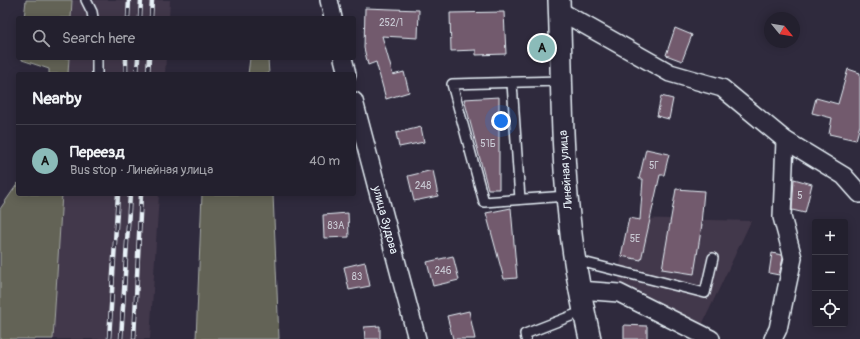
<!DOCTYPE html>
<meta charset="utf-8">
<style>
:root{--surface:#23202e;--page:#2f2d3a;--text:#f1f3f6;--muted:#a3a3aa;--line:#403e4a;--accent:#8bbbb9}
body{margin:0;font-family:Pangolin,sans-serif;background:var(--page);color:var(--text)}
.controls{position:absolute;right:12px;bottom:12px;display:grid;overflow:hidden;border-radius:4px;box-shadow:0 2px 10px #0003}
.controls button{width:36px;height:36px;display:grid;place-items:center;padding:0;border:0;border-bottom:1px solid var(--line);background:var(--surface);color:var(--text);font:20px sans-serif}
.compass{position:absolute;left:764px;top:12px;width:36px;height:36px;border-radius:50%;background:var(--surface);box-shadow:0 2px 10px #0003;rotate:120deg}
.you{position:absolute;left:501px;top:121px;width:14px;height:14px;margin:-10px;border:3px solid #fff;border-radius:50%;background:#1a73e8;box-shadow:0 0 0 6px #1a73e833}
.badge{display:grid;place-items:center;width:26px;height:26px;border-radius:50%;background:var(--accent);color:#111;font-size:13px;font-weight:700}
.pin{position:absolute;translate:-50% -50%;border:2px solid #fff;box-shadow:0 1px 4px #0006}
.list{margin:0;padding:0;list-style:none}
h2{display:flex;justify-content:space-between;align-items:center;height:52px;margin:0;padding:0 16px;font-size:17px}
h2 small{font-size:13px;font-weight:400;color:var(--muted)}
.list li{display:grid;grid-template-columns:26px 1fr auto;gap:12px;align-items:center;box-sizing:border-box;height:72px;padding:0 16px;border-top:1px solid var(--line)}
.list b{display:block;font-size:15px;white-space:nowrap}
.list p{margin:0;font-size:13px;white-space:nowrap;color:var(--muted)}
.list em{font-size:13px;font-style:normal;color:var(--muted)}
.icon{flex:none;width:22px;height:22px;fill:none;stroke:currentColor;stroke-width:2;stroke-linecap:round;stroke-linejoin:round}
.map{position:relative;flex:none;width:860px;height:339px;overflow:hidden}
.search{position:absolute;background:var(--surface);box-shadow:0 2px 10px #0003;left:16px;top:16px;width:340px;height:44px;display:flex;align-items:center;gap:10px;box-sizing:border-box;padding:0 14px;border-radius:4px;color:var(--muted);font-size:15px}
.panel{position:absolute;background:var(--surface);box-shadow:0 2px 10px #0003;left:16px;top:72px;width:340px;height:124px;border-radius:4px}
.map>svg:first-child{display:block}
.built{fill:#43384b}
.green{fill:#646456;stroke:#a6aaa7}
.building{fill:#725a6d;stroke:#e8f1f8}
.lines{fill:none;stroke-linecap:round;stroke-linejoin:round}
.service-casing{stroke:#e8f1f8;stroke-width:12}
.minor-casing{stroke:#e8f1f8;stroke-width:20}
.tertiary-casing{stroke:#e8f1f8;stroke-width:24}
.service{stroke:#2f2a3d;stroke-width:9}
.minor{stroke:#2f2a3d;stroke-width:17}
.tertiary{stroke:#2f2a3d;stroke-width:21}
.rail-casing{stroke:#e8f1f8;stroke-width:4.5}
.rail{stroke:#2f2a3d;stroke-width:3;stroke-dasharray:9;stroke-linecap:butt}
.labels{text-anchor:middle;dominant-baseline:central;stroke-width:3.5;stroke-linejoin:round;paint-order:stroke}
.number-label{font-size:10px;fill:#cacbd5}
.street-label{font-size:12px;fill:#e8f1f8;stroke:#2f2a3d}
</style>
<div class="map">
<svg width="860" height="339" viewBox="0 0 860 339">
<rect width="100%" height="100%" fill="#2f2a3d"/>
<filter id="ink" filterUnits="userSpaceOnUse"><feTurbulence type="fractalNoise" baseFrequency=".025" numOctaves="2"/><feDisplacementMap in="SourceGraphic" scale="8" xChannelSelector="R" yChannelSelector="G"/><feConvolveMatrix kernelMatrix="1 2 1 2 8 2 1 2 1" color-interpolation-filters="sRGB"/></filter>
<g filter="url(#ink)">
<g class="built">
<path d="M72 0H170L169 18H71Z"/>
<path d="M69 58H166L165 74H68Z"/>
<path d="M62 194H159L150 339H53Z"/>
<path d="M629 218 751 221 701 327 619 286 621 256Z"/>
</g>
<g class="green">
<path d="M26 0H72L71 18H24Z"/>
<path d="M22 58H69L68 74H49V69L22 60Z"/>
<path d="M250 58H268L269 74H248Z"/>
<path d="M18 183V194H62L53 339H0V209Z"/>
<path d="M202 194H273L279 339H196Z"/>
</g>
<g class="building">
<path d="M365 8 419 10 418 38 382 36 393 75 404 72 409 92 386 99 376 62 368 65 364 48Z"/>
<path d="M504 12 506 54 476 55V50L451 51 450 13Z"/>
<path d="M675 28 692 35 682 61 666 55Z"/>
<path d="M848 69 860 73V125L856 140 829 134 832 118 812 113 816 98 838 104Z"/>
<path d="M661 96 673 99 669 119 657 116Z"/>
<path d="M499 97V189H488L464 99Z"/>
<path d="M421 127 424 142 399 147 396 133Z"/>
<path d="M646 149 669 154 664 175H660L641 260 621 256 629 218 640 220 643 179H639Z"/>
<path d="M433 170 438 196 414 201 408 176Z"/>
<path d="M794 179 812 184 805 213 792 210Z"/>
<path d="M676 189 704 191 701 224H702L694 274 662 269Z"/>
<path d="M511 208 517 278 504 279 486 213Z"/>
<path d="M348 213 349 237 324 238 323 215Z"/>
<path d="M772 253 782 255 783 258 779 275 769 273Z"/>
<path d="M453 256 459 280 433 286 427 262Z"/>
<path d="M365 262 370 286 349 290 344 267Z"/>
<path d="M469 311 475 339H453L447 316Z"/>
<path d="M624 325 647 326V339H624Z"/>
<path d="M380 326V339H365L364 327Z"/>
</g>
<g class="lines">
<g class="service-casing">
<g id="service">
<path d="M86 0 92 12 93 18"/>
<path d="M97 74V58"/>
<path d="M561 81 452 84 484 202 567 196"/>
<path d="M512 83 520 199"/>
<path d="M575 260 705 293 713 258"/>
<path d="M526 339 525 334 584 311"/>
</g>
</g>
<g class="minor-casing">
<g id="minor">
<path d="M329 0 333 18"/>
<path d="M560 11 670 73 722 88 785 140 844 176 860 194"/>
<path d="M343 58 347 74"/>
<path d="M354 101 417 339"/>
<path d="M580 290 619 293 711 339"/>
<path d="M773 339 778 329 793 258 782 217 785 140"/>
</g>
</g>
<g class="tertiary-casing">
<path id="tertiary" d="M559 0C562 72 561 144 569 216 573 257 581 299 590 339"/>
</g>
<use href="#service" class="service"/>
<use href="#minor" class="minor"/>
<use href="#tertiary" class="tertiary"/>
<g class="rail-casing">
<g id="rail">
<path d="M128 18 129 0"/>
<path d="M140 18 141 0"/>
<path d="M151 18 152 0"/>
<path d="M126 74V58"/>
<path d="M137 74 138 58"/>
<path d="M148 74 149 58"/>
<path d="M109 339 118 194"/>
<path d="M121 339 130 194"/>
<path d="M134 339 141 194"/>
</g>
</g>
<use href="#rail" class="rail"/>
</g>
</g>
<g class="labels">
<g class="number-label">
<text x="391" y="23">252/1</text>
<text x="488" y="144">51Б</text>
<text x="654" y="166">5Г</text>
<text x="423" y="186">248</text>
<text x="800" y="196">5</text>
<text x="336" y="226">83А</text>
<text x="635" y="239">5Е</text>
<text x="443" y="271">246</text>
<text x="357" y="277">83</text>
</g>
<g class="street-label">
<text transform="translate(566 170) rotate(-94)">Линейная улица</text>
<text transform="translate(385 220) rotate(75)">улица Зудова</text>
</g>
</g>
</svg>
<div class="controls">
<button>+</button>
<button>−</button>
<button><svg class="icon" aria-label="locate" viewBox="0 0 24 24"><circle cx="12" cy="12" r="6"/><path d="M12 2v4M12 18v4M2 12h4M18 12h4"/></svg></button>
</div>
<svg class="compass" viewBox="-18 -18 36 36"><path d="M0-13l5 13h-10z" fill="#e53935"/><path d="M0 13l5-13h-10z" fill="#a3a3aa"/></svg>
<div class="you"></div>
<div class="pin badge" style="left:542px;top:48px">A</div>
<div class="search"><svg class="icon" aria-label="search" viewBox="0 0 24 24"><circle cx="10" cy="10" r="6"/><path d="M15 15l6 6"/></svg>Search here</div>
<section class="panel">
<h2>Nearby<small></small></h2>
<ul class="list">
<li><span class="badge">A</span><div><b>Переезд</b><p>Bus stop · Линейная улица</p></div><em>40 m</em></li>
</ul>
</section>
</div>
